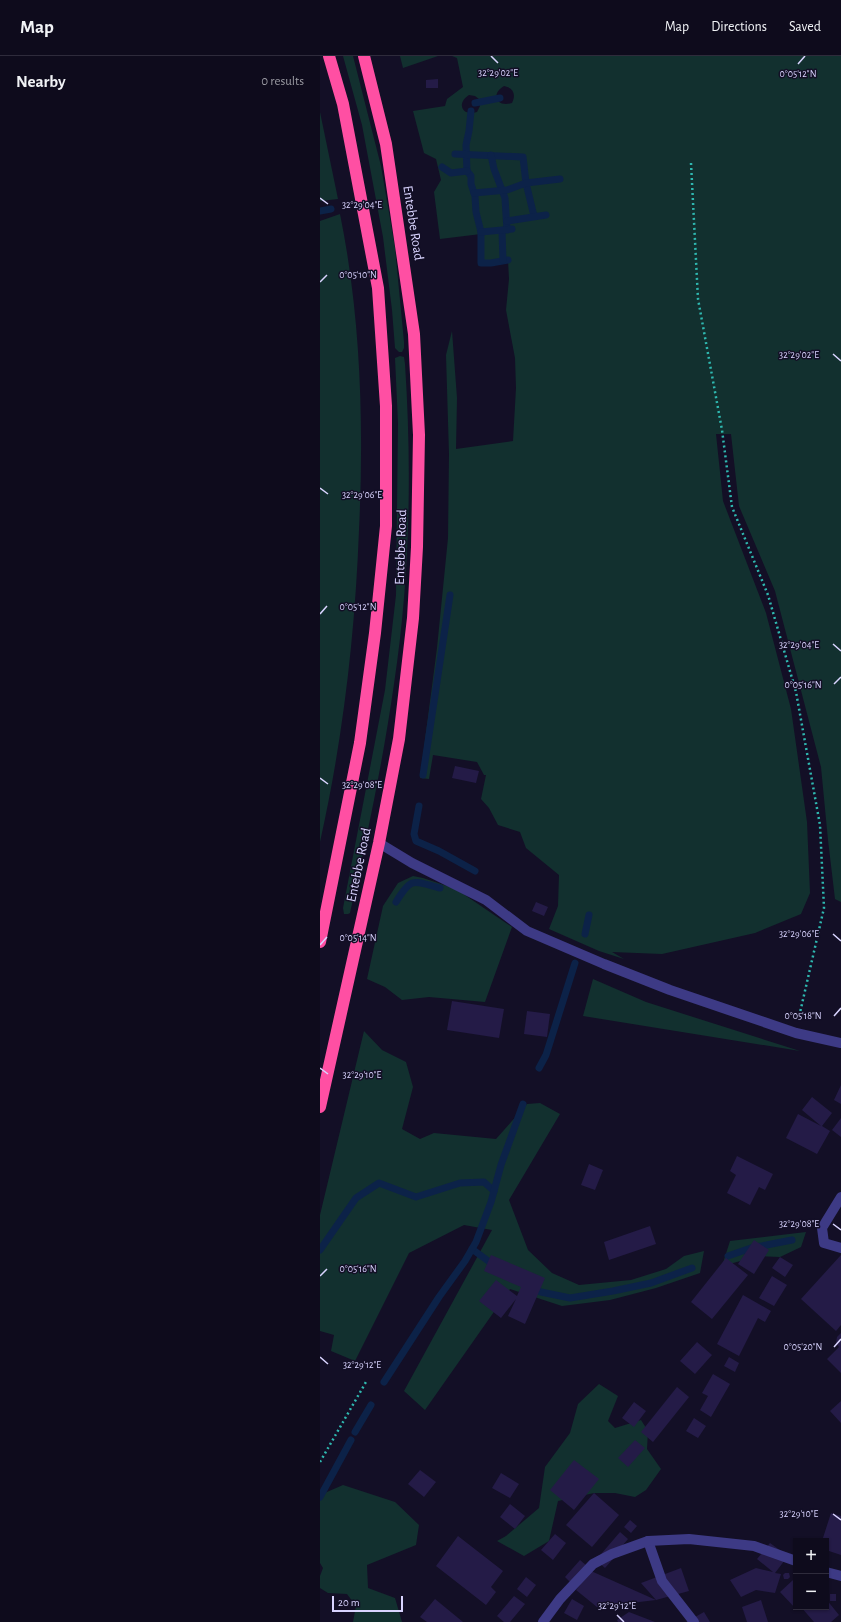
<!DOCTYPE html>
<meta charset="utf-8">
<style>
:root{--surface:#0e0b1c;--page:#1c1929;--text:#f1f3f6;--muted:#9b9ba3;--line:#2e2b3b}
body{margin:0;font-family:"Alegreya Sans",sans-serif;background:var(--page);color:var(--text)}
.controls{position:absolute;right:12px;bottom:12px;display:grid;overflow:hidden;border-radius:0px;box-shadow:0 1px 3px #0004}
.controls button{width:36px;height:36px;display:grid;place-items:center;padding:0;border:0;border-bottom:1px solid var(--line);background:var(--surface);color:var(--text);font:20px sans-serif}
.scale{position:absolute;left:12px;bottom:10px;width:71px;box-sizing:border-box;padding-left:4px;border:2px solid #d9d4ff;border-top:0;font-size:11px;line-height:14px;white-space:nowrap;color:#d9d4ff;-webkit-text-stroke:3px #130f26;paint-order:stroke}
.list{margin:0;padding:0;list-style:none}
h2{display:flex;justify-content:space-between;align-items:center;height:52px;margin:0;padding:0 16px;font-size:17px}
h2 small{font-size:13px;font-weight:400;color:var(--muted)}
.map{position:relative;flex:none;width:521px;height:1566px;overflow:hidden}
header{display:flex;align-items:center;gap:24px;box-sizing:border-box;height:56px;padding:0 20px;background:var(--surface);border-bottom:1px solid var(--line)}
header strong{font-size:19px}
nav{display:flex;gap:22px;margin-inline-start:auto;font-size:14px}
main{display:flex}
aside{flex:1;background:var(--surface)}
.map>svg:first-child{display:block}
.green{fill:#12302f;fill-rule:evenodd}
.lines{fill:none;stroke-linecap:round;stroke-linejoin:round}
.stream{stroke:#0c2248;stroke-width:7}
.building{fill:#241b47}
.path{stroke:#2fb8b0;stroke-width:2.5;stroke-dasharray:2 3;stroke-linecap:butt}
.minor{stroke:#3d3a85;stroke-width:10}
.highway{stroke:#ff4fa3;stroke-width:12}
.ticks{fill:none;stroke:#d9d4ff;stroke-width:1.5}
.labels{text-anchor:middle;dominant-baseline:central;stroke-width:3;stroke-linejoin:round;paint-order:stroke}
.street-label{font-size:14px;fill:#d9d4ff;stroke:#130f26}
.ticks-label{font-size:10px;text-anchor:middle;fill:#d9d4ff;stroke:#130f26;stroke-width:3;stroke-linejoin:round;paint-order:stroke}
</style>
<header>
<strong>Map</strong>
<nav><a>Map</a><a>Directions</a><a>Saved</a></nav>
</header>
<main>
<aside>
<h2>Nearby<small>0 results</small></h2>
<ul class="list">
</ul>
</aside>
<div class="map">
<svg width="521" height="1566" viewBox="0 0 521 1566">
<rect width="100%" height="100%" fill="#130f26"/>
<g class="green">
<path d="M23 0H33L61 110 75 192 84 286V292L82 296H79L75 292 72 254 63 181 42 69Z"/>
<path d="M80 0H118L83 12Z"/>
<path d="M132 0H521V846L515 843 508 784 501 711 455 535 419 450 411 378H396L403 445 446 557 471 653 487 766 490 837 481 858 435 877 342 898 292 896 304 903 279 895 229 873 238 850 239 819 206 792 200 776 178 769 169 752 161 743 166 719H164L157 706 113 699 109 723 100 722 117 592 128 482 129 398 126 299 132 275 137 342 136 393 193 385 196 332 195 302 186 254 189 223 188 204 171 207H161V178L120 183 114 136 121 124 116 103 104 97 93 55 125 50 127 43 143 31 137 2ZM184 30C194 32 196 39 192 47 177 52 170 38 184 30ZM149 39 155 40 159 43 160 50 157 56C142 61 136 47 149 39Z"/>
<path d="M0 56 18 143 0 145Z"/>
<path d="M20 158C41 261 44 369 39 474 35 579 23 683 0 786V165Z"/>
<path d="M80 300 84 301 85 308C92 414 90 523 74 628 63 705 47 781 30 857L28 858H24L23 852 65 634 76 539 78 367 75 302Z"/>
<path d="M93 820 103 822 136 833 192 871 165 946 109 941 82 944 65 931 47 923 63 850 78 827Z"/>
<path d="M273 923 326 946 480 995 263 960Z"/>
<path d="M44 975 62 994 86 1006 93 1031 82 1073 100 1083 114 1077 176 1083 207 1048 220 1047 240 1058 189 1144 208 1194 232 1217 259 1229 311 1224 346 1213 364 1200 384 1195 380 1217 336 1232 290 1244 242 1250 190 1233 105 1354 84 1335 172 1174 144 1169 89 1197 35 1305 11 1295 14 1279 0 1275V1159Z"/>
<path d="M486 1176 481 1191 460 1201 439 1200 402 1210 410 1185Z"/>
<path d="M279 1328 298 1340 288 1365 295 1372 321 1364 328 1375 327 1393 341 1413 326 1434 315 1441 295 1437H274L238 1445 229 1485 204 1500 177 1485 186 1480 219 1452 225 1411 250 1377 258 1348Z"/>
<path d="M23 1429 75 1446 99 1469 96 1489 47 1509 48 1532 75 1542 82 1566H33L36 1550 27 1538 8 1537 0 1532V1520L3 1512 0 1507V1439Z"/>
</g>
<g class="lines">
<g class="stream">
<path d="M155 47 180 42"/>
<path d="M151 55 149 75 146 89 147 115 151 120V128L155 140 156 156 161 176V207H171L188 204"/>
<path d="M135 98 203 101 206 127 214 160"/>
<path d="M171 99 174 113 185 142 187 174"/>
<path d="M122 111 131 117 147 115"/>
<path d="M154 137 187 134 206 127 240 123"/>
<path d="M0 155 11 153"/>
<path d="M187 165 226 159"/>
<path d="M182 175 183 204"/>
<path d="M161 176 192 173"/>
<path d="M103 719 130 539"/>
<path d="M99 750 94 778 96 785 119 795 155 815"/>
<path d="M76 846C92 820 93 825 120 832"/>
<path d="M265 878 269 859"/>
<path d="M219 1012 226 999 255 907"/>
<path d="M152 1193 175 1210"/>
<path d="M0 1194 36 1142 59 1127 96 1141 140 1127 164 1126 174 1135"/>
<path d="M408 1200 431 1192 472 1184"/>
<path d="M212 1232 221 1236 250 1242 293 1235 331 1227 372 1212"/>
<path d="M64 1326 119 1241 145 1205 156 1186 171 1146 181 1109 203 1048"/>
<path d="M35 1376 51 1349"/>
<path d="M0 1441 31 1384"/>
</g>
</g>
<g class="building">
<path d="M118 23V32H106V24Z"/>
<path d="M135 710 159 715 156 727 132 722Z"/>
<path d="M216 846 228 851 224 860 212 855Z"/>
<path d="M132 945 184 953 179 982 127 974Z"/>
<path d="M207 955 230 958 227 981 204 978Z"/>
<path d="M521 1029V1048L514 1044Z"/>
<path d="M492 1041 512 1057 502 1070 510 1075 497 1098 466 1082 478 1058 501 1070 482 1054Z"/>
<path d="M521 1062V1081L512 1074Z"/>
<path d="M417 1100 453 1118 445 1134 439 1131 430 1149 407 1137 416 1119 410 1115Z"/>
<path d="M269 1108 283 1114 275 1134 261 1129Z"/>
<path d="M330 1170 336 1188 289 1204 284 1186Z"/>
<path d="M434 1184 449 1194 434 1218 418 1208Z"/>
<path d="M171 1199 225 1222 205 1268 188 1260 196 1243 181 1262 159 1245 176 1224 197 1240 201 1231 164 1215Z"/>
<path d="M521 1199V1269L516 1275 481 1243Z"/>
<path d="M460 1201 473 1209 465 1221 452 1212Z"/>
<path d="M406 1202 428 1219 392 1263 371 1246Z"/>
<path d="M452 1220 467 1229 454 1250 439 1242Z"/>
<path d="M423 1239 451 1255 445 1266 438 1262 419 1300 397 1288Z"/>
<path d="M521 1277V1317L507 1303 519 1291 516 1287 517 1281Z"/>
<path d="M377 1286 392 1299 375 1318 360 1305Z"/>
<path d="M409 1301 419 1307 415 1316 404 1310Z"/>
<path d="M393 1318 410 1328 391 1361 380 1354 388 1340 382 1337Z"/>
<path d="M357 1331 369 1341 333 1386 321 1376Z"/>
<path d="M521 1345V1367L510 1355Z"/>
<path d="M314 1346 326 1355 314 1371 302 1362Z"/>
<path d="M374 1362 386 1370 378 1382 366 1375Z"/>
<path d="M315 1384 325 1392 308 1411 298 1402Z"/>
<path d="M254 1404 279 1423 254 1454 230 1434Z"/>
<path d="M100 1414 116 1426 104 1441 88 1428Z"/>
<path d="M181 1417 199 1428 190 1442 172 1432Z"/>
<path d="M274 1437 299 1459 272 1491 246 1469Z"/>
<path d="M190 1448 205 1460 195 1473 180 1461Z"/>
<path d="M511 1457 521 1460V1499L506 1494V1485H502Z"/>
<path d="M310 1464 317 1470 311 1477 304 1471Z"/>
<path d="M300 1476 308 1483 297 1496 298 1497 285 1512 276 1504Z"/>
<path d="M235 1478 246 1487 233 1504 221 1494Z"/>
<path d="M138 1480 183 1515 171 1531 176 1536 166 1549 116 1510Z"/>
<path d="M450 1487 468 1500 455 1517 461 1518 455 1537 436 1534 421 1541 410 1524 436 1512 453 1516 437 1503Z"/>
<path d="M260 1504 267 1510 252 1528 245 1521Z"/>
<path d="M361 1512 369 1535 336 1544 321 1527Z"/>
<path d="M271 1515 336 1544 277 1551 256 1534Z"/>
<path d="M465 1517H469L470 1521 468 1523H464L463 1519Z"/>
<path d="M206 1521 216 1529 207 1541 197 1533Z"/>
<path d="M473 1524 476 1528V1551H479L476 1553 460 1536Z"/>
<rect x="510" y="1538" width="6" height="7"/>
<path d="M194 1540 205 1548 190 1566H184L177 1560Z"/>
<path d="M115 1543 143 1566H107L100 1561Z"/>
<path d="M252 1543 264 1550 257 1564 244 1557Z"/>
<path d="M506 1543 519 1559 511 1566H494L481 1551H506Z"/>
<path d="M441 1544 448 1566H427L422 1551Z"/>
<path d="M309 1556 335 1566H298L297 1564Z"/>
<path d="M384 1556 390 1566H366Z"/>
</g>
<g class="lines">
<g class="path">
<path d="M371 107 378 243 402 374 412 451 448 539 476 636 500 769 504 852 479 961"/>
<path d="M0 1406 46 1326"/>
</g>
<g class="minor">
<path d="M59 787 92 807 166 844 207 875 284 908 350 934 476 977 521 987"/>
<path d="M521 1141 502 1172 504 1187 521 1192"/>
<path d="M328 1485 342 1525 374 1566"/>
<path d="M506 1516 521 1520"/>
<path d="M223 1566 240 1543 273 1508 292 1498 328 1485 369 1483 434 1490 476 1505"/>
</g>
<g class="highway">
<path d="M0 886 40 687 55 577 66 470V350L58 232 23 48 9 0"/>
<path d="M0 1051 59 787 79 683 93 562 97 491 99 379 94 278 66 88 44 0"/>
</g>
</g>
<path class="ticks" d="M171 0 178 7M478 8 485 0M0 142 8 148M0 226 7 219M513 298 521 305M0 432 8 438M0 558 7 550M513 588 521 595M514 628 521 621M0 722 8 728M513 878 521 885M0 889 7 881M514 960 521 952M0 1012 8 1018M513 1168 521 1174M0 1220 7 1213M514 1291 521 1283M0 1301 8 1308M513 1458 521 1464M297 1559 304 1566"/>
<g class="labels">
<g class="street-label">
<text transform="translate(93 167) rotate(81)">Entebbe Road</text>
<text transform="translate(81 491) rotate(-88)">Entebbe Road</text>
<text transform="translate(39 809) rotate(-78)">Entebbe Road</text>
</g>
</g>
<g class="ticks-label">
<text x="178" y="20">32°29'02"E</text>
<text x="478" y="21">0°05'12"N</text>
<text x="42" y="152">32°29'04"E</text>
<text x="38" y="222">0°05'10"N</text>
<text x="479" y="302">32°29'02"E</text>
<text x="42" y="442">32°29'06"E</text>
<text x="38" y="554">0°05'12"N</text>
<text x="479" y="592">32°29'04"E</text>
<text x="483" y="632">0°05'16"N</text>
<text x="42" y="732">32°29'08"E</text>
<text x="479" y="881">32°29'06"E</text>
<text x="38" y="885">0°05'14"N</text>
<text x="483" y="963">0°05'18"N</text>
<text x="42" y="1022">32°29'10"E</text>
<text x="479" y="1171">32°29'08"E</text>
<text x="38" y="1216">0°05'16"N</text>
<text x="483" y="1294">0°05'20"N</text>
<text x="42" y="1312">32°29'12"E</text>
<text x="479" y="1461">32°29'10"E</text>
<text x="297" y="1553">32°29'12"E</text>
</g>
</svg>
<div class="controls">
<button>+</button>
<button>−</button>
</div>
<div class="scale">20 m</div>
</div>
</main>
